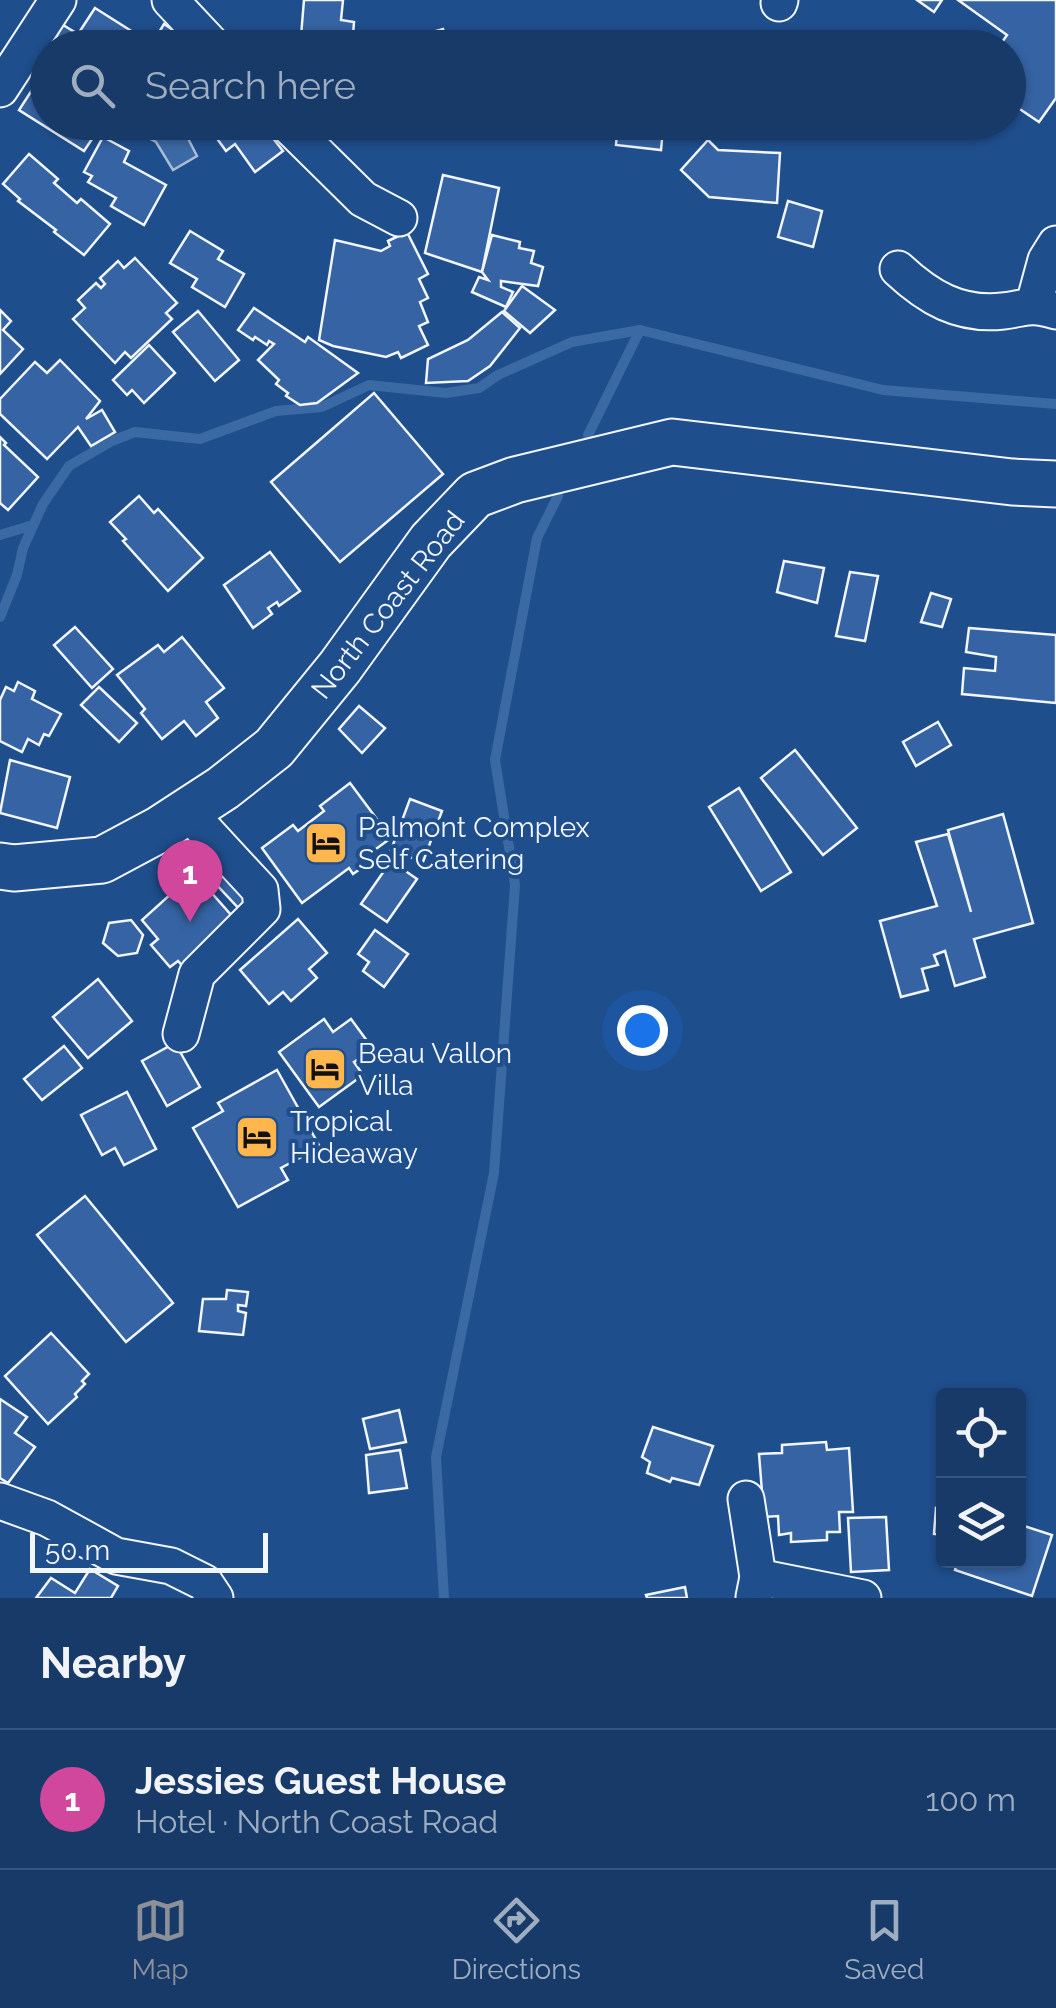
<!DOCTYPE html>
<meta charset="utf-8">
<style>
:root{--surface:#173a69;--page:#20416f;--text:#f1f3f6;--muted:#9eadc0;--line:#36547d;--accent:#8c9099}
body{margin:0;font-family:Raleway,sans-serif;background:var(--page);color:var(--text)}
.controls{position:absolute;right:30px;bottom:30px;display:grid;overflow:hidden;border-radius:10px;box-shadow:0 2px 8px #0004}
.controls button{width:90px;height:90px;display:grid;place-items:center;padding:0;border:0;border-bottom:2px solid var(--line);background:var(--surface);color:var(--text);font:50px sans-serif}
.scale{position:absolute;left:30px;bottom:25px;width:238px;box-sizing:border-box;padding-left:10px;border:5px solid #f2f6ff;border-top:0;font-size:28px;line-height:35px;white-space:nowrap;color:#f2f6ff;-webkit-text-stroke:8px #1f4e8c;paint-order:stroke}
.you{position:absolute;left:642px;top:1030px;width:35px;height:35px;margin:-25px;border:8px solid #fff;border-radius:50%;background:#1a73e8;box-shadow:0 0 0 15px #1a73e833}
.badge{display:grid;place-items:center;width:65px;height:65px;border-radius:50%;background:var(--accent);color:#fff;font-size:32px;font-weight:700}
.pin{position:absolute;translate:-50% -82px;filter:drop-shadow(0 2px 5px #0008)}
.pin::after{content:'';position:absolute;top:52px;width:35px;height:30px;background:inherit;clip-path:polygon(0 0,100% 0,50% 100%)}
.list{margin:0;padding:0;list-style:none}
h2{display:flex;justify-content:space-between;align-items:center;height:130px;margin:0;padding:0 40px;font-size:42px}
h2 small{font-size:32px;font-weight:400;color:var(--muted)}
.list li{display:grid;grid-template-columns:65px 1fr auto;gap:30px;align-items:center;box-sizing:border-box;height:140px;padding:0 40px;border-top:2px solid var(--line)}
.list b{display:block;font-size:38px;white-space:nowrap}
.list p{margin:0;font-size:32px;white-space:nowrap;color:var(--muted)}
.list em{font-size:32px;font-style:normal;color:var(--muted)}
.icon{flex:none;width:55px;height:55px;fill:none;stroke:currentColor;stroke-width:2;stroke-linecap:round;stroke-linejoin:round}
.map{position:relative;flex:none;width:1056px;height:1598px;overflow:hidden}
.search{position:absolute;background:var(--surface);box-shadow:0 2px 8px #0004;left:30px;right:30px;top:30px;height:110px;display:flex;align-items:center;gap:25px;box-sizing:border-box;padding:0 35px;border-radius:55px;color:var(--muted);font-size:38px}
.sheet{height:270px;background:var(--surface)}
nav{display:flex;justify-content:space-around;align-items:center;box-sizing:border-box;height:140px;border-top:2px solid var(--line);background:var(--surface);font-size:28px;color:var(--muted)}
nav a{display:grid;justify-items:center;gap:5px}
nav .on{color:var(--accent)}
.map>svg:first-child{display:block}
.water{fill:#3b69a3;stroke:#a8bbd7;stroke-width:2.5}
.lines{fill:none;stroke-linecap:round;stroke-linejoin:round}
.stream{stroke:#3b69a3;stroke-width:10}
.building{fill:#3563a3;stroke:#f2f6ff;stroke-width:2.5}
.minor-casing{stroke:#f2f6ff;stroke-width:39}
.major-casing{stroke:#f2f6ff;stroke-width:49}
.minor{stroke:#1f4e8c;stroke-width:35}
.major{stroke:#1f4e8c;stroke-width:45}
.labels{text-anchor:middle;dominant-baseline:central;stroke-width:8;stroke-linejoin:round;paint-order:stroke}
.street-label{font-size:28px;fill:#f2f6ff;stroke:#1f4e8c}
.poi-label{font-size:28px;fill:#f2f6ff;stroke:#1f4e8c;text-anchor:start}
</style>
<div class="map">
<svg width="1056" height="1598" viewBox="0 0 1056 1598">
<rect width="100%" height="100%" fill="#1f4e8c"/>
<path class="water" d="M137 123H180L197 156 173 170 156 142 134 130Z"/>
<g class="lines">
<g class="stream">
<path d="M588 435 640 330"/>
<path d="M0 535 33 525"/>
<path d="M0 617 17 575 23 548 43 504 69 466 112 441 135 432 200 439 276 411 322 407 369 385 446 393 479 388 498 375 572 342 640 330 883 390 1056 404"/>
<path d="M444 1598 436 1457 494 1173 515 885 495 760 537 538 558 496"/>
</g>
</g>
<g class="building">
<path d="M304 0H343L341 20 354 22 352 48H300Z"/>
<path d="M917 0H942L934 12Z"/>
<path d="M958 0H1056V98L1039 122 1008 101V48H998L1007 35Z"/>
<path d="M95 8 152 44 164 24 200 48H50L63 25 78 34Z"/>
<path d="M443 29 448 48H399L397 42Z"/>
<path d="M48 51V122H117L112 130 102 124 84 151 19 110 43 73 37 69Z"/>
<path d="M205 122H249L253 129 261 123 283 151 255 172 235 144 226 151Z"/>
<path d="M618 122H706L705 130 657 126 663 129 661 150 616 145Z"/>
<path d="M103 137 129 151 124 162 166 185 144 225 111 206 116 198 88 182 92 176 84 172Z"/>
<path d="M708 140 718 150 780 153 777 203 709 197 681 170Z"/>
<path d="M29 154 58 179 54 183 77 203 81 199 110 224 84 255 54 232 56 230 18 201 20 199 3 184Z"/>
<path d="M443 175 499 188 482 272 425 253Z"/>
<path d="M788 201 822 211 813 247 778 237Z"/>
<path d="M190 231 223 251 218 259 244 274 225 307 192 287 197 279 170 263Z"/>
<path d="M407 232 428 274 419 279 428 298 420 302 428 322 419 326 428 345 401 358 398 352 386 357 333 346 319 340 335 240 381 251 390 246 388 241Z"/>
<path d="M492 235 520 242 519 248 534 251 531 263 543 267 538 286 501 281V287L513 292 506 307 472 292 479 277 488 280 482 272Z"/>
<path d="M135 258 177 303 166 313 172 319 131 358 125 352 115 363 73 319 85 308 78 300 96 283 101 288 105 284 100 278 118 261 124 268Z"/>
<path d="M522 286 555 310 530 333 504 311Z"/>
<path d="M254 308 305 342 308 337 358 373 317 403 300 405 286 396 288 393 276 384 279 380 258 360 274 344 269 341 267 345 255 337 253 340 238 330Z"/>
<path d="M0 310 11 321 3 330 23 349 0 374Z"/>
<path d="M198 311 239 360 215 381 173 332Z"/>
<path d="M502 312 520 328 490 366 468 381 426 383 428 359 468 340Z"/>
<path d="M149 345 175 373 144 403 132 390 127 395 113 380Z"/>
<path d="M60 360 100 401 86 419 102 410 115 432 91 446 78 427 47 459 0 414V399L35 362 47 373Z"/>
<path d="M374 393 443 474 340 562 271 482Z"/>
<path d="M0 437 6 443 4 445 38 477 8 510 0 503Z"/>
<path d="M139 496 154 513 158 509 203 558 168 591 123 541 126 539 110 522Z"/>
<path d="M270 552 300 591 279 606 277 602 268 608 272 614 253 628 224 585Z"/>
<path d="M784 561 824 568 817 603 777 592Z"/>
<path d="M850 572 878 576 865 641 836 636Z"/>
<path d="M931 593 951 599 942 627 921 622Z"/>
<path d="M75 627 113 669 92 688 54 645Z"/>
<path d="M969 628 1056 635V703L962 694 964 668 995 671 996 657 966 652Z"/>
<path d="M182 637 224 688 206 702 218 718 196 736 184 721 162 739 141 713 145 709 117 675 158 645 164 652Z"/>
<path d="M18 682 35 691 32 699 61 714 49 736 44 734 39 745 28 739 22 752 0 741V700L6 687 14 691Z"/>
<path d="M99 687 137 723 119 742 81 705Z"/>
<path d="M359 706 385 728 362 753 339 729Z"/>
<path d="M938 722 951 745 916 766 903 742Z"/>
<path d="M795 750 857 828 823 855 761 778Z"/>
<path d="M10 760 70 777 57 828 0 813Z"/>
<path d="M350 783 391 838 369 854 373 860 353 874 349 868 302 903 262 848 293 825 298 831 324 811 320 806Z"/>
<path d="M739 788 791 872 761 891 709 807Z"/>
<path d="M410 799 442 811 423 862 391 850Z"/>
<path d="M1003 814 1033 923 974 939 985 977 955 986 945 951 934 955 938 965 922 969 928 990 901 997 880 921 937 906 916 842 948 834 971 912 948 830Z"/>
<path d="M391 861 417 879 387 922 361 904Z"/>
<path d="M225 872 255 905 244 914 214 882Z"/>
<path d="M194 873 239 924 186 970 178 961 170 967 151 945 158 939 142 920Z"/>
<path d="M298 919 327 953 309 969 317 978 291 1001 283 992 269 1004 240 970Z"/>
<path d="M131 920 143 935 137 953 118 956 103 943 109 923Z"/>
<path d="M375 930 408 954 384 987 363 971 369 962 358 954Z"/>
<path d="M98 979 132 1021 88 1058 53 1017Z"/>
<path d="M324 1019 333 1032 351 1019 373 1049 354 1062 363 1075 319 1107 279 1052Z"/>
<path d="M175 1043 200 1087 167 1106 142 1061Z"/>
<path d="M64 1046 82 1068 42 1100 24 1079Z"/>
<path d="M277 1070 320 1147 281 1168 288 1180 238 1207 193 1128 223 1111 218 1103Z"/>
<path d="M127 1092 156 1149 124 1165 115 1148 102 1155 81 1115Z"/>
<path d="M85 1196 173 1303 126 1342 37 1235Z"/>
<path d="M227 1290 248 1292 246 1306 238 1305V1311L246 1313 243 1335 199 1331 203 1299H226Z"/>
<path d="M51 1333 89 1374 82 1381 85 1384 75 1394 77 1397 48 1424 5 1376Z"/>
<path d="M0 1399 27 1417 15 1433 35 1447 8 1483 0 1478Z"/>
<path d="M399 1410 406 1442 370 1449 363 1419Z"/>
<path d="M653 1427 713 1446 699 1485 672 1478 670 1482 647 1473 650 1462 642 1457Z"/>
<path d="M826 1442 827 1450 849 1448 853 1512H839L840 1532H827V1540L791 1542V1533L779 1535 778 1516 764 1517 759 1454 782 1453V1445Z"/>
<path d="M400 1450 407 1488 369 1493 366 1455Z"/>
<path d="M936 1508 944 1510V1535L934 1534Z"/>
<path d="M886 1517 889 1570 851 1572 848 1518Z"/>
<path d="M1018 1524 1052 1535 1032 1596 955 1570 958 1560H1018Z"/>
<path d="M90 1569 118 1586 111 1598H36L51 1578 75 1593Z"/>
<path d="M685 1587 687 1598H647L646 1595Z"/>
</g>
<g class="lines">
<g class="minor-casing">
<g id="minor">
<path d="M170 0 215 48"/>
<path d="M779 3 780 0"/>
<path d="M0 89 58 0"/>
<path d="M285 122 363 199 399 218"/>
<path d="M898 269C928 297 959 316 1003 311 1028 308 1029 303 1056 311"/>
<path d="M1034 304 1046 260 1056 244"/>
<path d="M181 1034 197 974 262 909 260 890 187 811"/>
<path d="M746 1499 758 1577 754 1597"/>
<path d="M0 1501 47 1518 116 1556 171 1566 205 1583 215 1598"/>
<path d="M758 1577 863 1598"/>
</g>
</g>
<g class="major-casing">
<path id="major" d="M0 866 14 868 102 860 160 829 223 788 274 748 340 667 431 541 475 495 515 480 672 442 1012 482 1056 484"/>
</g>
<use href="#minor" class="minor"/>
<use href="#major" class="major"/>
</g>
<defs>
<g id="hotel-square" transform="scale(2.25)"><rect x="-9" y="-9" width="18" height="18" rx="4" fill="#ffb74d" stroke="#1f4e8c"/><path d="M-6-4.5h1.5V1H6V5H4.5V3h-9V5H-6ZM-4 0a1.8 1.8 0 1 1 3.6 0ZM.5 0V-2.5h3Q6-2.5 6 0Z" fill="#111"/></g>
</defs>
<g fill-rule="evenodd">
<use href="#hotel-square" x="326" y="843"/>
<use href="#hotel-square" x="325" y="1069"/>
<use href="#hotel-square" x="257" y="1137"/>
</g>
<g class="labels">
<g class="street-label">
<text transform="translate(388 605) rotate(-52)">North Coast Road</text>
</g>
<g class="poi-label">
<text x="358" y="827">Palmont Complex<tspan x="358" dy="32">Self Catering</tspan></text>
<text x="358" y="1053">Beau Vallon<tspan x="358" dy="32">Villa</tspan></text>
<text x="290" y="1121">Tropical<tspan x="290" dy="32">Hideaway</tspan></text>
</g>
</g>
</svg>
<div class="controls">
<button><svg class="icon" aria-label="locate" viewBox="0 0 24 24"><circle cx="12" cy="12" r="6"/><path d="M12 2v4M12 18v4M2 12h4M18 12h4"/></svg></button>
<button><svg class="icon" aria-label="layers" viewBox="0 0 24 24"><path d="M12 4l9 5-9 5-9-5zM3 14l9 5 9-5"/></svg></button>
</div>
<div class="scale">50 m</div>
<div class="you"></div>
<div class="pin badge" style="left:190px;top:922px;background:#d1479c">1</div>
<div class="search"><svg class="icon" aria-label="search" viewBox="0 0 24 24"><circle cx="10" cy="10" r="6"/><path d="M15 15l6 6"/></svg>Search here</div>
</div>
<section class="sheet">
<h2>Nearby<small></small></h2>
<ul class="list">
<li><span class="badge" style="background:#d1479c">1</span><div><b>Jessies Guest House</b><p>Hotel · North Coast Road</p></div><em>100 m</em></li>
</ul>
</section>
<nav>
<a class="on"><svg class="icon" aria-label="map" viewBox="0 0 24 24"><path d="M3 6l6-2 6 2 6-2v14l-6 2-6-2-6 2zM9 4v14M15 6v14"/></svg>Map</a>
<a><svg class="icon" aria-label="directions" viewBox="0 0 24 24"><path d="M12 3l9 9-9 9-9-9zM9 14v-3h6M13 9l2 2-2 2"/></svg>Directions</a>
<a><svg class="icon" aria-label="saved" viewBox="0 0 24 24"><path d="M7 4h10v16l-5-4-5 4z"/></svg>Saved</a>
</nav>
